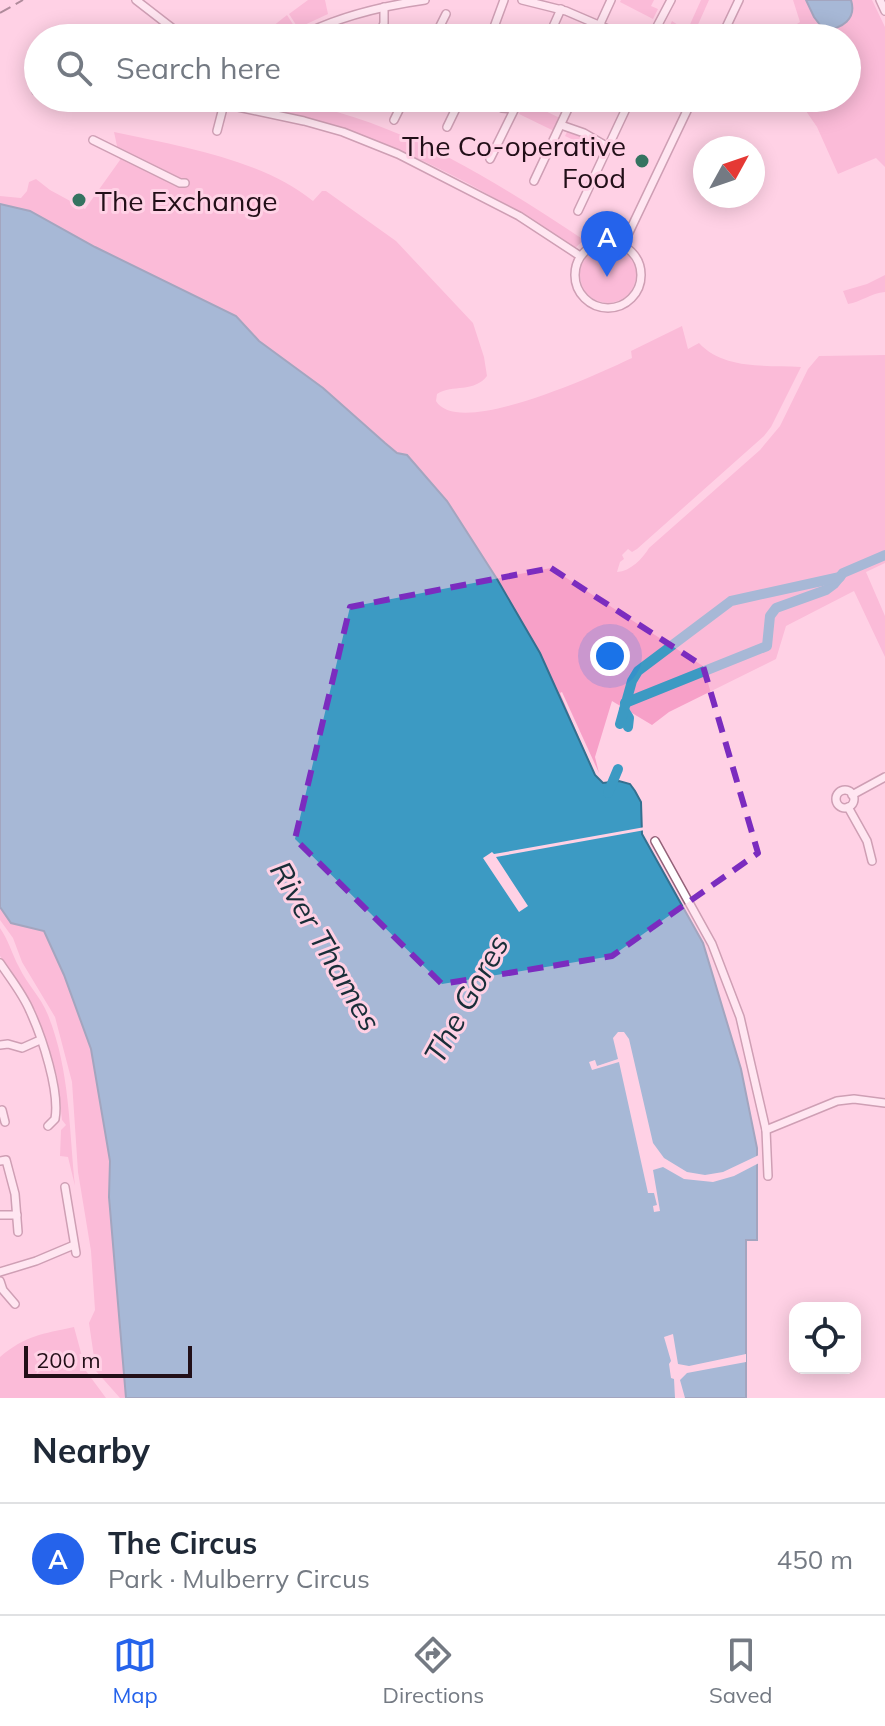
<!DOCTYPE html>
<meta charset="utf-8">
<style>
:root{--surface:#fff;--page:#f2f2f3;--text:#1f2937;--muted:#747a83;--line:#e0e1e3;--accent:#2563eb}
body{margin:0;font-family:Mulish,sans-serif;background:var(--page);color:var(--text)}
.controls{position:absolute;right:24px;bottom:24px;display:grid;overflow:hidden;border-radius:16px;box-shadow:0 4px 20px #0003}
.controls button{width:72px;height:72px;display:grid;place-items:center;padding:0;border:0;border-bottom:2px solid var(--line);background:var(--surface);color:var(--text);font:40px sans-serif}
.compass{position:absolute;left:693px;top:136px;width:72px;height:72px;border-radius:50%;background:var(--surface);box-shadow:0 4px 20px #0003;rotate:50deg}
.scale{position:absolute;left:24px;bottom:20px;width:168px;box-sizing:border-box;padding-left:8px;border:4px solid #220f18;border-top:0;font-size:22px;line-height:28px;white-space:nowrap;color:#220f18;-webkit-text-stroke:6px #ffd1e5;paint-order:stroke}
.you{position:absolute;left:610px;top:656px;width:28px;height:28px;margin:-20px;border:6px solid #fff;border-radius:50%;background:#1a73e8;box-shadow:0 0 0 12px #1a73e833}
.badge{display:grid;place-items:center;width:52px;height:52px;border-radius:50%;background:var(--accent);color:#fff;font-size:26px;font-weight:700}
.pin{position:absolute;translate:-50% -66px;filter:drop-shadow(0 2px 4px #0008)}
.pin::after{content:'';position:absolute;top:42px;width:28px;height:24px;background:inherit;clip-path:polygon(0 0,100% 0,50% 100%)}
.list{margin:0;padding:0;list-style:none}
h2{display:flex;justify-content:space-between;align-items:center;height:104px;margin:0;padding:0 32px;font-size:34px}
h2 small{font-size:26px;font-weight:400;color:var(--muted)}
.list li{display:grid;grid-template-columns:52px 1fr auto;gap:24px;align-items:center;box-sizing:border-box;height:112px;padding:0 32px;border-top:2px solid var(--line)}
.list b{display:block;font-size:30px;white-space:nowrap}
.list p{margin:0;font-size:26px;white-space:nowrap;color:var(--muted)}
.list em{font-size:26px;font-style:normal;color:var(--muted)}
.icon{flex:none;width:44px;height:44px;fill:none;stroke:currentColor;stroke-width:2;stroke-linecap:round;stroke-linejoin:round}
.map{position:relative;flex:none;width:885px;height:1398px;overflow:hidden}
.search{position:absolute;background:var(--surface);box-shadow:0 4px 20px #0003;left:24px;right:24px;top:24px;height:88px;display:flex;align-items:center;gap:20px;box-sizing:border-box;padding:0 28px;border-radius:44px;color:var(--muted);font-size:30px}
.sheet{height:216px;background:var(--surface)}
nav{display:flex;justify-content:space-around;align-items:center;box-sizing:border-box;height:112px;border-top:2px solid var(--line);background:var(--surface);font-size:22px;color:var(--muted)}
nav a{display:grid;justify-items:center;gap:4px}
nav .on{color:var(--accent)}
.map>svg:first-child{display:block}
.green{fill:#f7a0c8}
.water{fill:#3c9ac3;stroke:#347090;stroke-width:2}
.pier{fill:#ffd1e5}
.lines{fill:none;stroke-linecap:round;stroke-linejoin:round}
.river{stroke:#3c9ac3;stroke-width:10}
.minor-casing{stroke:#946279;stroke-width:10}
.minor{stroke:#fff;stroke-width:7}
.rail{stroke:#4e3541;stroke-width:2;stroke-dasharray:12 6;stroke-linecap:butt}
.marked{fill:none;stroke:#7b2cbf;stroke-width:6;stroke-dasharray:16 10;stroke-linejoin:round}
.poi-dot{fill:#357360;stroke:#ffd1e5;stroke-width:3}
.labels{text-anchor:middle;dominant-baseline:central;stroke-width:6;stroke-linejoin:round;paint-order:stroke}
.poi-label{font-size:28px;fill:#220f18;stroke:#ffd1e5;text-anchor:end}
.water-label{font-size:30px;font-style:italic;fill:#192e38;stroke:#ffd1e5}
</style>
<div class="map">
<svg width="885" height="1398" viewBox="0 0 885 1398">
<rect width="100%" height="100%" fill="#ffd1e5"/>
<g class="green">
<path d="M308 0H325L328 14 298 28 289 14Z"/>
<path d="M621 0H654L651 6 658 9 653 19 620 2Z"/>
<path d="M701 0H709L692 38H678L668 30 672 21 687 31Z"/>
<path d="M793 0H872L885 27V167L876 158 838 174 817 127 797 98H847V38H789L784 32 800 22Z"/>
<path d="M287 15 296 29 279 38H258Z"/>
<path d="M239 98C365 98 483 173 584 240L575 248C501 199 423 155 339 127 305 116 270 112 236 105Z"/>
<path d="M524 101 560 118 554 131 519 114Z"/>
<path d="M571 124 606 140 601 153 565 136Z"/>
<path d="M114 132C179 146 261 159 313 201L322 191H326L396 241 473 323 484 357 487 376C474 393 453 384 437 394L436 401C459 439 600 373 632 358L631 351 682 326 688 349 699 343C724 370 766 365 801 367L771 427 764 436 637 549 632 552 628 549 622 555 624 559 620 562 617 572C631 571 642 559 649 548L760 450 780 426 808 369 819 356 885 355V563L866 572 885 616V657L854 591 786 626 776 659 669 712 652 725 612 701 595 757 599 773 562 692 560 693 595 775 603 783 619 781 630 784 641 802 642 834 703 943 741 1069 757 1148V1240H746V1398L0 361V196L21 198 27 191 29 182 36 179 50 190 85 209 120 160Z"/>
<circle cx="608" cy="275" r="28"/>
<path d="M885 275V292C871 293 861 302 848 304L843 291 867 284Z"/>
<path d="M0 865 47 914 252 1398H120L96 1371 89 1323 95 1310 91 1251 78 1172 72 1082 55 1017 22 962 13 938 0 920Z"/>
<path d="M0 928C9 941 12 954 19 967 27 984 41 997 48 1015 70 1070 69 1128 75 1186L68 1157 60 1156 61 1130 66 1125 62 1120 57 1076 31 1005 0 956Z"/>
<path d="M74 1327 86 1371 106 1398H0V1357C26 1335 42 1334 74 1327Z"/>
</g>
<g class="water">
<path d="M806 0H851C857 19 842 29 824 30L814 17Z"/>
<path d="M0 204 30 211 95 247 236 316 259 341 323 388 385 443 397 453 407 455 447 501 497 579 540 653 595 775 603 783 619 781 630 784 635 791 641 802 642 834 703 943 741 1069 757 1148V1240H746V1398H126L109 1197 110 1161 91 1049 64 975 44 931 11 923 0 907Z"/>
</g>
<g class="pier">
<path d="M645 827V830L496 857 528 906 519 912 483 858 492 852 494 854Z"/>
<path d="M618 1032H624L629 1039 653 1143 664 1158 687 1172 705 1175 723 1172 761 1154V1162L734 1176 713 1182 684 1179 663 1167 653 1170 660 1211 654 1212 653 1206 657 1205 654 1193H648L619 1062 592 1070 589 1062 595 1060 597 1066 618 1059 613 1038Z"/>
<path d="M673 1334 678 1364 689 1366 746 1354V1362L687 1373 680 1380 685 1398H675L674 1379 671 1378 669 1364 671 1361 664 1337Z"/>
</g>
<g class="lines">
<g class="river">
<path d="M625 703 767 646 770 616 776 608 826 590 834 584 843 573 885 555"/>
<path d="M624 710 629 718 628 727"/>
<path d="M620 724 632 681 638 671 731 601 840 577"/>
<path d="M608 793 618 769"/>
</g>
<g class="minor-casing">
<g id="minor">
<path d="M136 0 185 38"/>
<path d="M522 0 566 11 629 38"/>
<path d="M880 0 885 11"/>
<path d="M600 24 611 0"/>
<path d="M297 38C336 17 382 6 425 0"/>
<path d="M378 38 384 23V7"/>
<path d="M434 38 446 14"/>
<path d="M490 38 504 0"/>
<path d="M548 38 561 9"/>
<path d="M651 38 671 0"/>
<path d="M721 38 739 0"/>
<path d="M36 91H38"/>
<path d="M119 98 216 106 224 104 304 121 343 132 398 154 519 216 580 256"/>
<path d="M488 98 502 108 514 109"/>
<path d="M346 106 349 98"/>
<path d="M394 120 405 98"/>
<path d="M561 125 584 133 608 147"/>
<path d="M447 127 461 98"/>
<path d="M217 131 224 104 229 98"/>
<path d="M93 140 180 183H185"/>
<path d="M490 159 520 98"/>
<path d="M534 181 573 98"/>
<path d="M578 211 631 98"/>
<circle cx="608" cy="275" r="33"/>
<path d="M623 245 693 98"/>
<circle cx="845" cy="799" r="9"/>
<path d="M852 795 885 777"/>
<path d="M848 807 867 841 872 861"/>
<path d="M655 841 712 944 740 1017 766 1130 768 1176"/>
<path d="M0 963C10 978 23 994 30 1011 42 1037 60 1091 55 1119L48 1126"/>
<path d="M0 1045 8 1044 22 1048 40 1040"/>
<path d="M2 1110 5 1122"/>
<path d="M766 1130 837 1101 854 1099 885 1103"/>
<path d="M0 1161 6 1160 15 1194 18 1232"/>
<path d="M65 1187 76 1253"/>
<path d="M0 1215H17"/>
<path d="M0 1272 36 1261 74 1245"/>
<path d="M0 1281 3 1290 15 1304"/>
</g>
</g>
<use href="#minor" class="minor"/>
<path class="rail" d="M0 13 23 0"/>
</g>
<path d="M0 0H885V1398H0ZM551 568 703 666 758 853 612 956 442 984 295 839 350 607Z" fill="#ffd1e5" fill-opacity=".55" fill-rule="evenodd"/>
<path class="marked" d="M551 568 703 666 758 853 612 956 442 984 295 839 350 607Z"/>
<g class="poi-dot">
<circle cx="642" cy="161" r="8"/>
<circle cx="79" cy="200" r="8"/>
</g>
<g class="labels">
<g class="poi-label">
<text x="626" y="145">The Co-operative<tspan x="626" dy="32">Food</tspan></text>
<text x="95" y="200" text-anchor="start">The Exchange</text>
</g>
<g class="water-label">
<text transform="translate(326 946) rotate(60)">River Thames</text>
<text transform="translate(466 999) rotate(-61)">The Gores</text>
</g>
</g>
</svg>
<div class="controls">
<button><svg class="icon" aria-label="locate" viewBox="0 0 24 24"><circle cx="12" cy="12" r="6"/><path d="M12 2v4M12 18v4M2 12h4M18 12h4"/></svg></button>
</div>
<svg class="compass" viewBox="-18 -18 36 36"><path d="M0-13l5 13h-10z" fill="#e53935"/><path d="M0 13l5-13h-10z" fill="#747a83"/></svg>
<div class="scale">200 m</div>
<div class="you"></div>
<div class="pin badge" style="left:607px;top:277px">A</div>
<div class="search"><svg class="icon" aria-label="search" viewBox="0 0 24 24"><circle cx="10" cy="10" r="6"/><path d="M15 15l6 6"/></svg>Search here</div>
</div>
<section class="sheet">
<h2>Nearby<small></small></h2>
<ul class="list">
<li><span class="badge">A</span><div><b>The Circus</b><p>Park · Mulberry Circus</p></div><em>450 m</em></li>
</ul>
</section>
<nav>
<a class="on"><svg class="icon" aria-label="map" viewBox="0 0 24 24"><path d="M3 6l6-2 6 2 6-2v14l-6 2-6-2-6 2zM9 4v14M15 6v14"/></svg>Map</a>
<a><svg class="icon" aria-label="directions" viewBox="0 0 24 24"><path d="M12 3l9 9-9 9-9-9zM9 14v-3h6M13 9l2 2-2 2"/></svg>Directions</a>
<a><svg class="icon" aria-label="saved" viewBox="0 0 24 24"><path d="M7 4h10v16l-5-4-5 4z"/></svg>Saved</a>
</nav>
